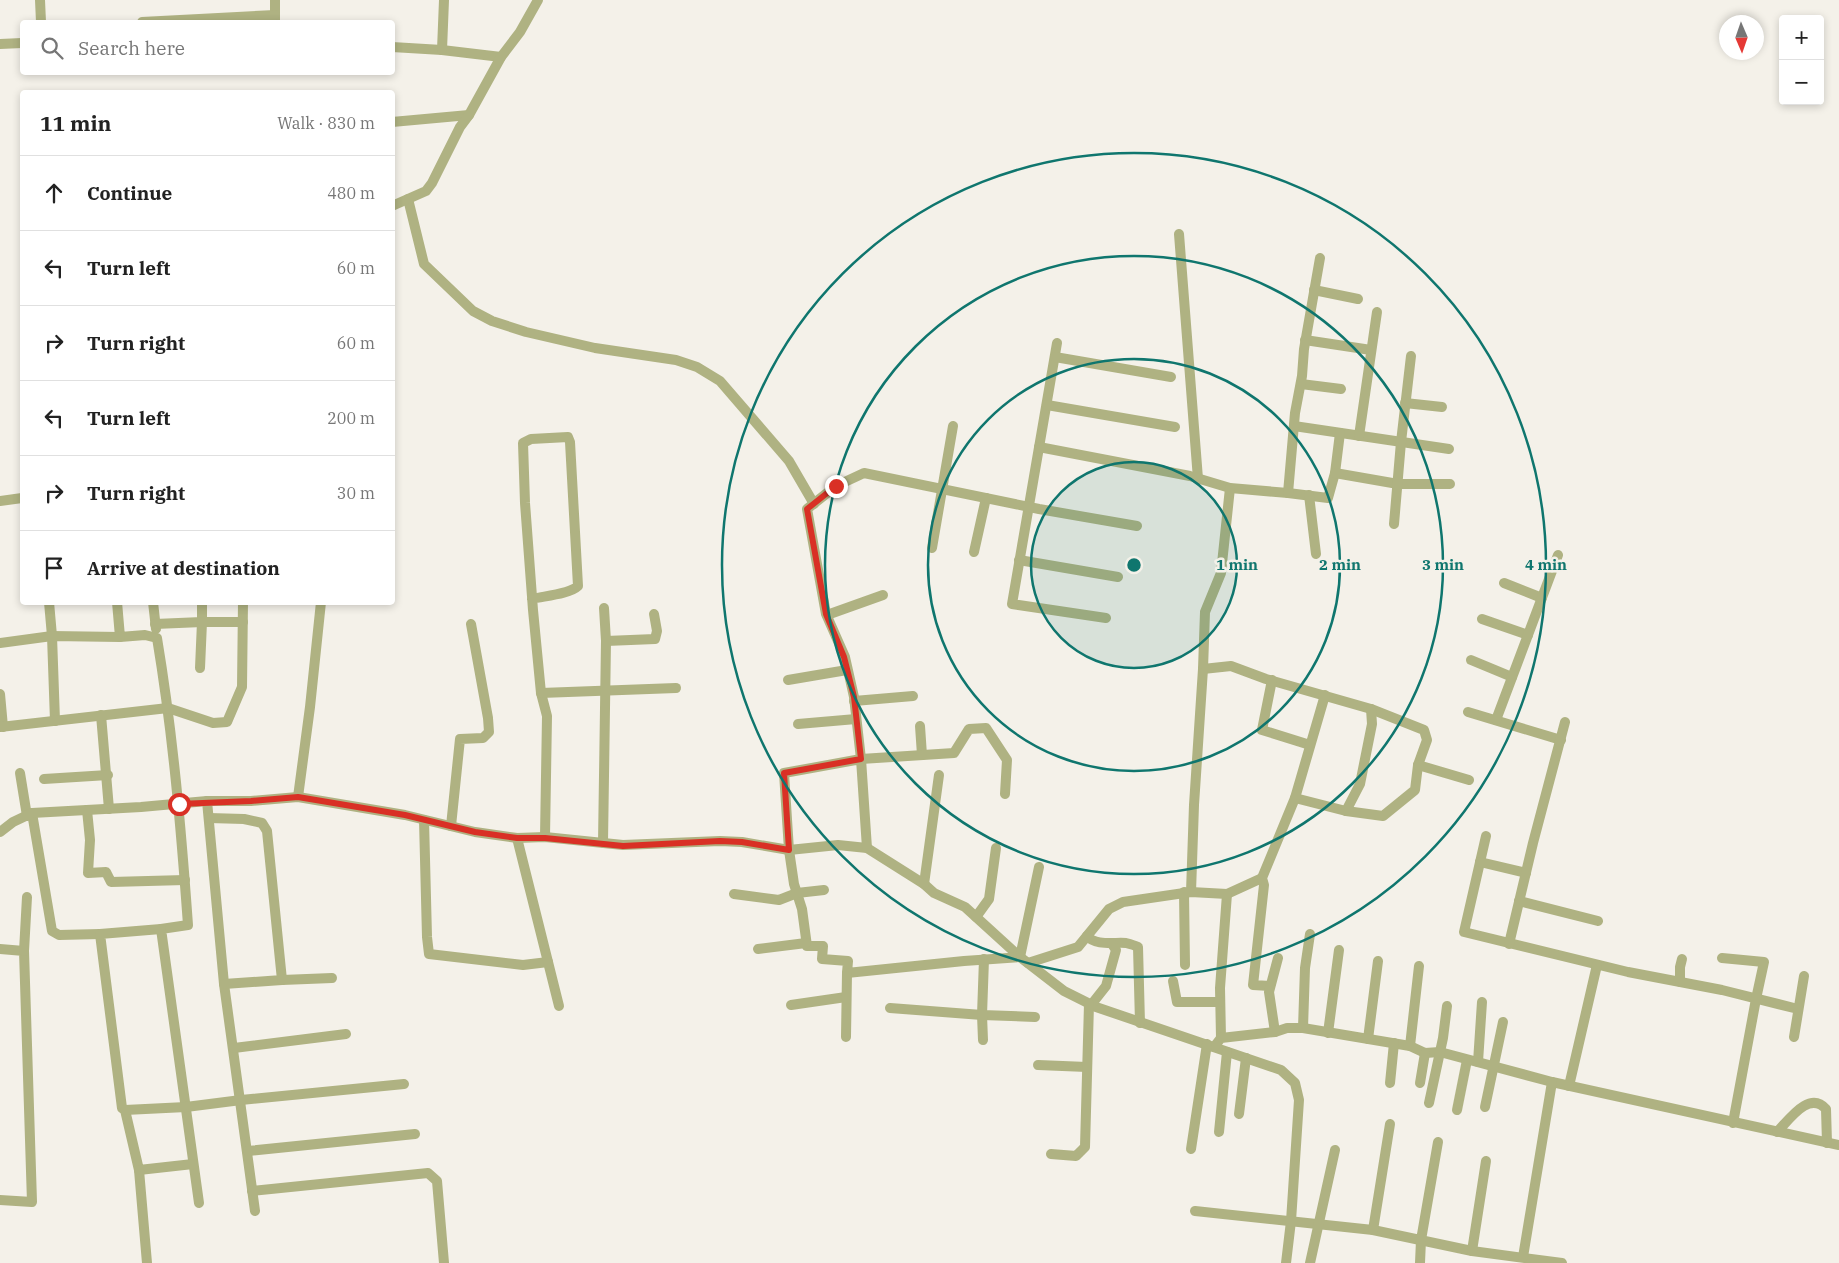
<!DOCTYPE html>
<meta charset="utf-8">
<style>
:root{--surface:#fff;--page:#f2f2f2;--text:#222;--muted:#767676;--line:#e0e0e0}
body{margin:0;font-family:"IBM Plex Serif",serif;background:var(--page);color:var(--text)}
.controls{position:absolute;right:15px;top:15px;display:grid;overflow:hidden;border-radius:5px;box-shadow:0 2px 8px #0003}
.controls button{width:45px;height:45px;display:grid;place-items:center;padding:0;border:0;border-bottom:1px solid var(--line);background:var(--surface);color:var(--text);font:25px sans-serif}
.compass{position:absolute;left:1719px;top:15px;width:45px;height:45px;border-radius:50%;background:var(--surface);box-shadow:0 2px 8px #0003;rotate:178deg}
.stop{position:absolute;width:15px;height:15px;margin:-11px;border:4px solid #d93025;border-radius:50%;background:#fff}
.stop.end{background:#d93025;border-color:#fff;box-shadow:0 1px 5px #0008}
.list{margin:0;padding:0;list-style:none}
h2{display:flex;justify-content:space-between;align-items:center;height:65px;margin:0;padding:0 20px;font-size:21px}
h2 small{font-size:16px;font-weight:400;color:var(--muted)}
.list li{display:grid;grid-template-columns:32px 1fr auto;gap:15px;align-items:center;box-sizing:border-box;height:75px;padding:0 20px;border-top:1px solid var(--line)}
.list b{display:block;font-size:19px;white-space:nowrap}
.list em{font-size:16px;font-style:normal;color:var(--muted)}
.icon{flex:none;width:28px;height:28px;fill:none;stroke:currentColor;stroke-width:2;stroke-linecap:round;stroke-linejoin:round}
.map{position:relative;flex:none;width:1839px;height:1263px;overflow:hidden}
.search{position:absolute;background:var(--surface);box-shadow:0 2px 8px #0003;left:20px;top:20px;width:375px;height:55px;display:flex;align-items:center;gap:12px;box-sizing:border-box;padding:0 18px;border-radius:5px;color:var(--muted);font-size:19px}
.panel{position:absolute;background:var(--surface);box-shadow:0 2px 8px #0003;left:20px;top:90px;width:375px;height:515px;border-radius:5px}
.map>svg:first-child{display:block}
.lines{fill:none;stroke-linecap:round;stroke-linejoin:round}
.minor{stroke:#afb282;stroke-width:10}
.route{stroke:#d93025;stroke-width:6}
.ring{fill:none;stroke:#0f766e;stroke-width:2.5}
.centre{fill:#0f766e;stroke:#f4f1e9;stroke-width:2.5}
.ring-label{font-size:15px;text-anchor:middle;font-weight:bold;fill:#0f766e;stroke:#f4f1e9;stroke-width:5;stroke-linejoin:round;paint-order:stroke}
</style>
<div class="map">
<svg width="1839" height="1263" viewBox="0 0 1839 1263">
<rect width="100%" height="100%" fill="#f4f1e9"/>
<g class="lines">
<g class="minor">
<path d="M40 0 41 22"/>
<path d="M275 0V22"/>
<path d="M142 22 275 15"/>
<path d="M0 44 22 43"/>
<path d="M392 47 442 50 501 57"/>
<path d="M442 50 444 0"/>
<path d="M392 122 469 115"/>
<path d="M408 199 424 264 473 311 492 321 526 332 595 348 676 360 697 367 720 381 789 461 814 504"/>
<path d="M392 206 426 191 432 183 460 127 469 115 501 57 520 32 538 0"/>
<path d="M1179 234 1198 479"/>
<path d="M1314 290 1358 299"/>
<path d="M1305 340 1371 350"/>
<path d="M1057 343 1012 604 1106 618"/>
<path d="M1055 357 1171 377"/>
<path d="M1301 384 1341 389"/>
<path d="M1405 403 1442 407"/>
<path d="M1047 405 1175 427"/>
<path d="M1294 426 1449 449"/>
<path d="M1359 436 1377 312"/>
<path d="M1039 447 1190 476 1230 488 1288 493 1328 498 1335 473 1340 433"/>
<path d="M1335 473 1398 484H1450"/>
<path d="M1288 493 1295 413 1302 376 1304 349 1320 258"/>
<path d="M1309 495 1316 554"/>
<path d="M0 501 22 498"/>
<path d="M1394 524 1401 442 1411 356"/>
<path d="M932 548 953 426"/>
<path d="M974 552 986 498"/>
<path d="M1019 560 1118 577"/>
<path d="M1504 583 1542 598"/>
<path d="M532 599C544 596 570 594 578 586L570 442 568 437 531 439 523 443 525 503 533 610 541 693 547 716 545 837"/>
<path d="M49 602 52 636 55 721"/>
<path d="M117 602 120 637 145 635 157 638C173 734 181 828 188 925L161 929 199 1203"/>
<path d="M153 602 156 629"/>
<path d="M827 615 883 595"/>
<path d="M1482 619 1528 635"/>
<path d="M155 624 202 622V602"/>
<path d="M606 641 655 639 657 631 654 614"/>
<path d="M0 643 52 636 120 637"/>
<path d="M1471 660 1512 677"/>
<path d="M200 668 202 622H243"/>
<path d="M1203 669 1231 666 1266 679 1371 709 1424 730 1427 740 1418 765 1415 790 1383 816 1346 811 1295 798"/>
<path d="M788 680 847 670"/>
<path d="M1272 680 1262 730 1310 745"/>
<path d="M541 693 676 688"/>
<path d="M0 694 3 727"/>
<path d="M854 701 913 696"/>
<path d="M1468 712 1561 740"/>
<path d="M101 715 109 809"/>
<path d="M1496 720 1558 555"/>
<path d="M798 724 856 719"/>
<path d="M920 726 922 755"/>
<path d="M0 727 168 708 213 723 227 722 242 687 243 602"/>
<path d="M1418 765 1469 780"/>
<path d="M20 773 27 816"/>
<path d="M44 779 108 775"/>
<path d="M1005 794 1007 760 986 728 969 729 954 753 861 759 854 697 845 657 826 614 807 509 836 486 864 473 1039 509 1137 526"/>
<path d="M298 797 310 707 321 602"/>
<path d="M207 801 224 984 255 1211"/>
<path d="M87 810 90 840 88 873 106 872 111 882 185 880"/>
<path d="M1346 811 1360 784 1372 724 1371 709"/>
<path d="M32 813 52 931 59 935 100 934"/>
<path d="M209 818 244 819 262 823 267 831 282 980 224 984"/>
<path d="M424 820 427 937 429 954 523 965 548 962"/>
<path d="M451 826 460 739 483 738 489 732 488 718 471 624"/>
<path d="M0 832 13 822 32 813 141 807 207 801H251L298 797 405 815 475 832 517 838 545 837 623 845 720 841 742 842 789 850 838 845 867 848 924 884 934 893 965 907 1020 957 1064 991 1096 1007 1281 1070 1295 1083 1299 1100 1291 1221 1286 1263"/>
<path d="M1486 836 1464 932 1628 972 1722 990 1798 1009"/>
<path d="M517 838 559 1006"/>
<path d="M603 843 606 641 604 608"/>
<path d="M867 848 861 759 784 773 789 850 794 884 802 909 807 946H823L822 959 848 961 847 973 964 961 1020 957 1039 867"/>
<path d="M1480 862 1526 873"/>
<path d="M924 884 939 775"/>
<path d="M1184 892 1185 965"/>
<path d="M1191 892 1194 805 1203 669 1205 612 1221 573 1230 488"/>
<path d="M734 894 779 900 797 893 824 890"/>
<path d="M1227 894 1262 878"/>
<path d="M1519 901 1598 921"/>
<path d="M976 917 989 899 996 848"/>
<path d="M161 929 100 934 122 1108 125 1110 139 1170 193 1164"/>
<path d="M1087 936C1095 946 1115 942 1126 943 1130 944 1134 945 1138 947L1140 1023"/>
<path d="M1509 944 1533 843 1565 722"/>
<path d="M0 949 24 951 32 1202 0 1200"/>
<path d="M758 949 806 943"/>
<path d="M24 951 27 897"/>
<path d="M1722 958 1764 962 1756 999 1733 1123"/>
<path d="M1028 963 1078 947 1109 909 1123 902 1191 892 1227 894 1220 988 1221 1038"/>
<path d="M282 980 332 978"/>
<path d="M1173 981 1177 1002H1220"/>
<path d="M1680 982V967L1682 959"/>
<path d="M1270 986 1253 985 1264 885 1262 878 1295 798 1325 695"/>
<path d="M791 1005 846 997"/>
<path d="M1091 1005 1106 986 1116 950 1112 944"/>
<path d="M890 1008 982 1015 1035 1017"/>
<path d="M1303 1028 1305 968 1310 934"/>
<path d="M1275 1032 1269 992 1278 958"/>
<path d="M1328 1033 1339 950"/>
<path d="M846 1037 847 973"/>
<path d="M1794 1037 1804 976"/>
<path d="M1368 1039 1378 961"/>
<path d="M983 1040 982 1015 984 959"/>
<path d="M1410 1046 1419 966"/>
<path d="M1214 1047 1221 1038 1275 1032 1287 1028H1303L1410 1046 1425 1053 1440 1052 1552 1082 1839 1145"/>
<path d="M234 1048 346 1034"/>
<path d="M1478 1062 1482 1002"/>
<path d="M1038 1065 1087 1067"/>
<path d="M1390 1083 1394 1043"/>
<path d="M1420 1083 1425 1053"/>
<path d="M1569 1086 1597 965"/>
<path d="M1429 1103 1443 1038 1447 1006"/>
<path d="M1485 1107 1503 1022"/>
<path d="M125 1110 186 1107 241 1100 404 1084"/>
<path d="M1457 1110 1467 1060"/>
<path d="M1239 1114 1246 1058"/>
<path d="M1219 1132 1227 1052"/>
<path d="M1777 1132C1789 1120 1809 1090 1826 1109L1827 1143"/>
<path d="M1191 1149 1207 1044"/>
<path d="M248 1151 415 1134"/>
<path d="M1051 1154 1076 1156 1085 1147 1089 1004"/>
<path d="M139 1170 147 1263"/>
<path d="M252 1191 428 1173 437 1181 444 1263"/>
<path d="M1195 1211 1373 1230 1472 1251 1562 1263"/>
<path d="M1373 1230 1390 1124"/>
<path d="M1472 1251 1486 1161"/>
<path d="M1523 1257 1552 1082"/>
<path d="M1310 1263 1335 1150"/>
<path d="M1420 1263 1421 1240 1438 1142"/>
</g>
</g>
<g class="lines">
<path class="route" d="M179 804 251 801 298 797 405 815 475 832 517 838H545L623 846 720 841 742 842 789 850 784 773 861 759 854 697 844 657 826 614 807 509 836 486"/>
</g>
<circle cx="1134" cy="565" r="103" fill="#0f766e" fill-opacity=".12"/>
<g class="ring">
<circle cx="1134" cy="565" r="103"/>
<circle cx="1134" cy="565" r="206"/>
<circle cx="1134" cy="565" r="309"/>
<circle cx="1134" cy="565" r="412"/>
</g>
<circle cx="1134" cy="565" r="8" class="centre"/>
<g class="ring-label">
<text x="1237" y="570">1 min</text>
<text x="1340" y="570">2 min</text>
<text x="1443" y="570">3 min</text>
<text x="1546" y="570">4 min</text>
</g>
</svg>
<div class="controls">
<button>+</button>
<button>−</button>
</div>
<svg class="compass" viewBox="-18 -18 36 36"><path d="M0-13l5 13h-10z" fill="#e53935"/><path d="M0 13l5-13h-10z" fill="#767676"/></svg>
<div class="stop" style="left:179px;top:804px"></div>
<div class="stop end" style="left:836px;top:486px"></div>
<div class="search"><svg class="icon" aria-label="search" viewBox="0 0 24 24"><circle cx="10" cy="10" r="6"/><path d="M15 15l6 6"/></svg>Search here</div>
<section class="panel">
<h2>11 min<small>Walk · 830 m</small></h2>
<ul class="list">
<li><svg class="icon" aria-label="ahead" viewBox="0 0 24 24"><path d="M12 20V5M6 11l6-6 6 6"/></svg><div><b>Continue</b></div><em>480 m</em></li>
<li><svg class="icon" aria-label="left" viewBox="0 0 24 24"><path d="M17 20v-9H6M10 6l-5 5 5 5"/></svg><div><b>Turn left</b></div><em>60 m</em></li>
<li><svg class="icon" aria-label="right" viewBox="0 0 24 24"><path d="M7 20v-9h11M14 6l5 5-5 5"/></svg><div><b>Turn right</b></div><em>60 m</em></li>
<li><svg class="icon" aria-label="left" viewBox="0 0 24 24"><path d="M17 20v-9H6M10 6l-5 5 5 5"/></svg><div><b>Turn left</b></div><em>200 m</em></li>
<li><svg class="icon" aria-label="right" viewBox="0 0 24 24"><path d="M7 20v-9h11M14 6l5 5-5 5"/></svg><div><b>Turn right</b></div><em>30 m</em></li>
<li><svg class="icon" aria-label="arrive" viewBox="0 0 24 24"><path d="M6 21V4h12l-3 4 3 4H6"/></svg><div><b>Arrive at destination</b></div></li>
</ul>
</section>
</div>
